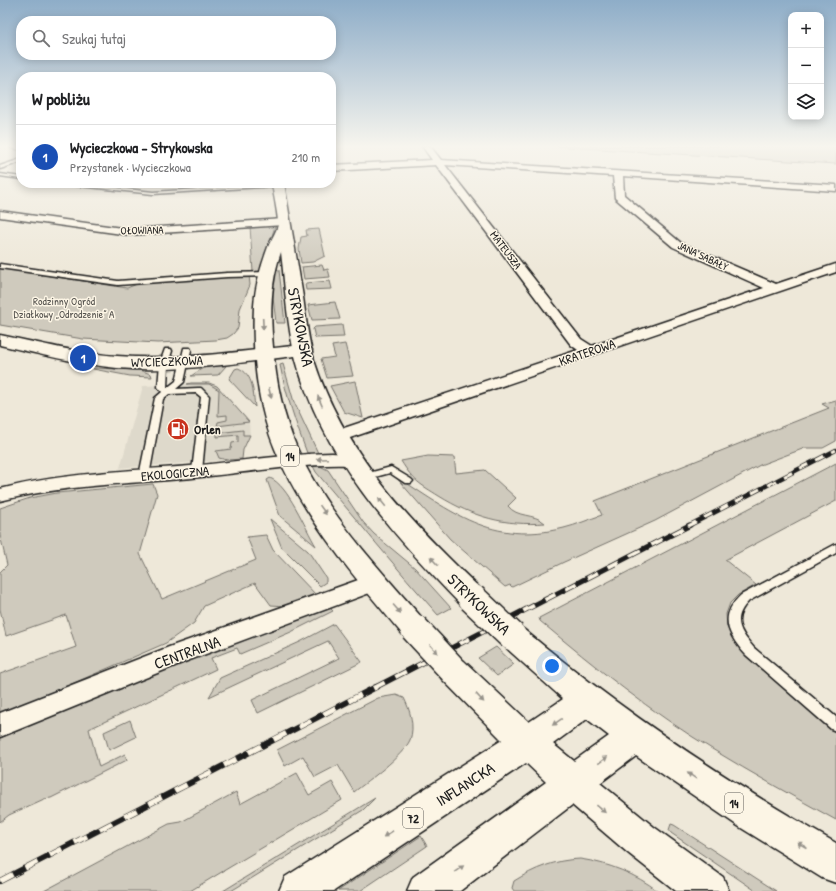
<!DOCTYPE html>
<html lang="pl">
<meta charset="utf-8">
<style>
:root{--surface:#fff;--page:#f2f2f2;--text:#202124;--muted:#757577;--line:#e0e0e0;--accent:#c8321e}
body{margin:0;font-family:"Patrick Hand",sans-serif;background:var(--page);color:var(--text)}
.controls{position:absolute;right:12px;top:12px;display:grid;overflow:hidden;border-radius:8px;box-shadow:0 2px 10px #0003}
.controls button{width:36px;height:36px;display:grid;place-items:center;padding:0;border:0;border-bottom:1px solid var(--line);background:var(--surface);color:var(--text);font:20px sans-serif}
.you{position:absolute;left:552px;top:666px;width:14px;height:14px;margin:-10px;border:3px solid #fff;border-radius:50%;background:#1a73e8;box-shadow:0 0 0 6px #1a73e833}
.badge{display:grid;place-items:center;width:26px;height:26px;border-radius:50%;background:var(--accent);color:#fff;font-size:13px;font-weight:700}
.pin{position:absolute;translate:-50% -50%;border:2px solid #fff;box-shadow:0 1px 4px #0006}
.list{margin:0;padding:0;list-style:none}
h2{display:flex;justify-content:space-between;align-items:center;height:52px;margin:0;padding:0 16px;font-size:17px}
h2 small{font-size:13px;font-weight:400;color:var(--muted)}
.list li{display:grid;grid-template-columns:26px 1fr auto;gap:12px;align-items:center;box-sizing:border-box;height:64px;padding:0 16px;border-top:1px solid var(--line)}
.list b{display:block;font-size:15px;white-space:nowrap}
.list p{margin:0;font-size:13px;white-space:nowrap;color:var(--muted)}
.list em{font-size:13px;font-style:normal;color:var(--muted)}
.icon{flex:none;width:22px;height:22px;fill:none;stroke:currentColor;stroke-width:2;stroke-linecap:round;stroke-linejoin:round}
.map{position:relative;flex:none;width:836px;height:891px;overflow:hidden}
.search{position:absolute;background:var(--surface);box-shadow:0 2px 10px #0003;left:16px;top:16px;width:320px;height:44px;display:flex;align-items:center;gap:10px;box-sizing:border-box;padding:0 14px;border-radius:16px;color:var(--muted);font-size:15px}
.panel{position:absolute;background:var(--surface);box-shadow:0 2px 10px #0003;left:16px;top:72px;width:320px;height:116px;border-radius:16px}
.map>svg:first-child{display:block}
.built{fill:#ded9cb}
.green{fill:#cfcabd;stroke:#76736c}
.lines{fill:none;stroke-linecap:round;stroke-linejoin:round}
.service-casing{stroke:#1c1c1c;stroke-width:3}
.minor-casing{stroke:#1c1c1c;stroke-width:3}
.tertiary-casing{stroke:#1c1c1c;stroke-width:3}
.primary-casing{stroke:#1c1c1c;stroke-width:3}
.service{fill:#fcf5e5;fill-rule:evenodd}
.minor{fill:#fcf5e5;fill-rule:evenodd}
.tertiary{fill:#fcf5e5;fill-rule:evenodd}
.primary{fill:#fcf5e5;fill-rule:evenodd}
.rail-far2-casing{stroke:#1c1c1c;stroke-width:4.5}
.rail-far1-casing{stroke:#1c1c1c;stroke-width:5.5}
.rail-casing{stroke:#1c1c1c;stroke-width:6}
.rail-far2{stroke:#fcf5e5;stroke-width:3;stroke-dasharray:9;stroke-linecap:butt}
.rail-far1{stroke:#fcf5e5;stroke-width:4;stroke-dasharray:12;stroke-linecap:butt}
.rail{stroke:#fcf5e5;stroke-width:5;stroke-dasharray:14;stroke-linecap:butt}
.primary-bridge-casing{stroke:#1c1c1c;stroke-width:31;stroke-linecap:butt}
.primary-bridge{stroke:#fcf5e5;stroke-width:28}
.oneway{fill:#97938b}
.labels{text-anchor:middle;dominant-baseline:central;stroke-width:3;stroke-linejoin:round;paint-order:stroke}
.far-street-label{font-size:11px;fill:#1c1c1c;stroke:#fcf5e5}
.far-park-label{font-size:11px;fill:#52504c;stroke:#fcf5e5}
.shield{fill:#fcf5e5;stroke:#5f5d58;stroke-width:1}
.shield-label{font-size:12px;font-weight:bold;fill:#1c1c1c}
.street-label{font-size:13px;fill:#1c1c1c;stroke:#fcf5e5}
.poi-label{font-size:13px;font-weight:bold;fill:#1c1c1c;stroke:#fcf5e5;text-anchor:start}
.near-street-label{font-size:16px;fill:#1c1c1c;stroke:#fcf5e5}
</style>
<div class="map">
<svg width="836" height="891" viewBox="0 0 836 891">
<rect width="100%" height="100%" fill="#eee8d9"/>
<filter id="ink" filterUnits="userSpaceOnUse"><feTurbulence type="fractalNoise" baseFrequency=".025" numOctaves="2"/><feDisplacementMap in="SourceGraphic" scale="8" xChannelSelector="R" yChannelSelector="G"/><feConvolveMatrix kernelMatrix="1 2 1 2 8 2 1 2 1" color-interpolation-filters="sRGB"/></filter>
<g filter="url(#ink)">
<path class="built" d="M187 384 204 383 217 386 246 417 249 422 250 435 243 450 242 459 120 468 143 386Z"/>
<g class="green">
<path d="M550 146H836V164L583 148Z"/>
<path d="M272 225 275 226 261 271 253 272 250 226Z"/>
<path d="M319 229 325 256 313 262 301 263 299 249 301 237 307 236 306 230Z"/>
<path d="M322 265 324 270 328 269 330 277 304 279 302 267Z"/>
<path d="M0 268 127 288 137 284 249 275 250 285 240 309 238 328 233 334 227 338 216 340 158 343 83 339 0 325Z"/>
<path d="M276 270H279L285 323H276L272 289Z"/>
<path d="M330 281 332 289 306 290 305 284 306 283Z"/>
<path d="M335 302 340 319 312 320 308 305Z"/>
<path d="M342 325 344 337 315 338 313 329 315 327Z"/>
<path d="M345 344 353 376 327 378 321 359 335 357 332 346Z"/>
<path d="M283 364 294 402 318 453H307C296 424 286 395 280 365Z"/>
<path d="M219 365 226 366 218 375 191 376 203 368Z"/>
<path d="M95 368 139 370 151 374 152 377 130 376 93 369Z"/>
<path d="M238 368C254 374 253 393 255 407L229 379 235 369Z"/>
<path d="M355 381 363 418 344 412 330 386Z"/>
<path d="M191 383H209L217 386 249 422 217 426 218 422 227 420V415L218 416 219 390 209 384H187Z"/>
<path d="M836 400V441L823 448H805L760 465 655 521 564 562 512 587 510 585 505 587 450 539 394 475C452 512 491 546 564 528 577 525 589 519 602 515L595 501 829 408 822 404Z"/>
<path d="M243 430V435H250L243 450 242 459 227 460 219 458 216 451 231 449 232 443 238 442V435L217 437V433Z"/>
<path d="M428 456 454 457 456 473 485 470 516 498 508 506C517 518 534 513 545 523 505 526 473 517 439 496 420 484 414 482 401 461Z"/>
<path d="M836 463V501L725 560 756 585 738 595 730 603 726 614 727 627 735 642 750 659 836 731V820C794 797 753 774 712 749 651 712 595 667 540 621L539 618Z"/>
<path d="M316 464 328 470 363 522 374 534 415 568 451 608 438 615C396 568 357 520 316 472L313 466Z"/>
<path d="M270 478C288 485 305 528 316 546L280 516 267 480Z"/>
<path d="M153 484 157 494 140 554 162 599 256 560 247 537 266 535 273 550 318 597 285 606 271 605 255 583 204 606 194 623 166 643 0 715V674L76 647 66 615 6 636 0 609V572L7 565 0 535V508L30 498 57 493Z"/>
<path d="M270 519 308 551 326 578V582L320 586 282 548Z"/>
<path d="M329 607 333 611 291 632 240 654 237 648 211 658 216 669 89 729 99 767 125 754 127 760 51 798 44 799 9 815 0 822V738L124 686Z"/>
<path d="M334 624 362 662 258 713 252 700 339 658 328 641 209 697 220 678 300 642Z"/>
<path d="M496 647 514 664 497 676 478 658Z"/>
<path d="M396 695 404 698C410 710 415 726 410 740 403 756 368 781 354 792L338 765 315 777 303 756 285 766 277 750 378 698Z"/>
<path d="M130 720 136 737 109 750 104 732Z"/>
<path d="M297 773 309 795 332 782 342 800 190 891H44L169 824 181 822 236 792 240 804Z"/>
<path d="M375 798 363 810 231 891H223Z"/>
<path d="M671 824 674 825 776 891H756L671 833 669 830Z"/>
<path d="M421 836 427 846 360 891H338Z"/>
<path d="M580 859C608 863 636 874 658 891H514L512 888 514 881C535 868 555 860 580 859Z"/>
</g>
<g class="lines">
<g class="service-casing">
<g id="service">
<path d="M21 159V162L0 169V166Z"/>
<path d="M0 174 21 177V179L0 176Z"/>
<path d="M58 183H73L153 192 278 184 280 185 278 186 153 194 60 184Z"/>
<path d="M0 264 118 281 227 273 267 272 270 274 267 276 227 277 118 285 0 268Z"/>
<path d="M184 348H190L191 350 184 382 176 389 198 388H201L209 396 202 471 197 474 192 471 201 397 196 393 169 394 163 399 149 476 147 478H141L139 476 155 398 162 392 158 387 160 363 165 349H171L172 351 168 363 167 388 176 381Z"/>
<path d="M391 467 411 479 413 481 411 483H405L390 473 364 480 359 477 361 475Z"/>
<path d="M836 544V553L749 601C731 619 740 632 754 648L836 717V731L831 729 746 655C728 635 718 616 741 595Z"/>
</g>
</g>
<g class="minor-casing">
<g id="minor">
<path d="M10 146H21V150L11 148Z"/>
<path d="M422 146H430L441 160 836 185V191L623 176 624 195 681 243 776 284 836 264V272L344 440 338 441 332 440 329 436 332 432 578 350 571 345 436 165 331 171V165L432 160ZM445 165 613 176 615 198 673 247 764 288 592 346 581 339Z"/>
<path d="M0 211 129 229 284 219 289 222 284 225 129 235 0 217Z"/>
<path d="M332 453 359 455 361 459 359 463 352 465C298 463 246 473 192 478 127 484 63 485 0 501V489C62 473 126 471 190 466 237 462 284 454 332 453Z"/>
<path d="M375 574 383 576 386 582 383 588 187 661 0 737V713L169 647Z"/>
</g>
</g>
<g class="tertiary-casing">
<path id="tertiary" d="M0 335C39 343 78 353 117 356 179 361 242 351 303 345L309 346 312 350 309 354 303 355C242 362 179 373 117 368 78 364 39 354 0 345Z"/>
</g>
<g class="primary-casing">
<g id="primary">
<path d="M272 183H284C290 221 297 259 303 297 306 318 308 339 314 360 343 453 413 525 482 590L486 598 482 606 472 609 462 606C393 535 322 457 296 360 287 327 285 286 281 252 270 284 270 314 273 347 276 382 283 416 297 448 323 509 380 570 424 620L429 628 424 636 414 640 404 636C358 582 302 516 275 449 257 405 252 353 254 306 255 286 261 266 268 247 271 240 276 232 278 225 279 218 273 192 272 183Z"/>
<path d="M512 624 522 628C620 710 725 780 836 843V883L822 878 738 826 636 756 600 783 654 827 723 877 729 891H676L628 853 572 805 460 891H407L413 877 546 782 526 763 334 891H279L285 877 502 740 442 679 438 670 442 661 453 657 464 661 529 722 563 699 502 644 497 636 502 628ZM587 719 609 736 574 761 553 744Z"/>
</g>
</g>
<use href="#service" class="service"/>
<use href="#minor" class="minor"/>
<use href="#tertiary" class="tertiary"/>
<use href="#primary" class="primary"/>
<g class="rail-far2-casing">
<path id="rail-far2" d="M688 526 836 450"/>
</g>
<g class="rail-far1-casing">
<path id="rail-far1" d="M374 688 690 525"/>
</g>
<g class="rail-casing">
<path id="rail" d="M0 881 376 687"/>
</g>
<use href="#rail-far2" class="rail-far2"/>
<use href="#rail-far1" class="rail-far1"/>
<use href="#rail" class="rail"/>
<g class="primary-bridge-casing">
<g id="primary-bridge">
<path d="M472 598 512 636"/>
<path d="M414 628 453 670"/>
</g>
</g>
<use href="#primary-bridge" class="primary-bridge"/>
</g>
<defs><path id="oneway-solid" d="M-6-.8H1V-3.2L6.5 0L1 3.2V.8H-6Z"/></defs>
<g class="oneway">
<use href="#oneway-solid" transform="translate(263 324) rotate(87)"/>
<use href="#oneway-solid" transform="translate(270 393) rotate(77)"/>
<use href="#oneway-solid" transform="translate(320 401) rotate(-113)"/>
<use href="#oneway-solid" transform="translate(322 459) rotate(178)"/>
<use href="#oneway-solid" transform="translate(382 502) rotate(-129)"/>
<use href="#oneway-solid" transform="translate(323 510) rotate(55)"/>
<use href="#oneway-solid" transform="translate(434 561) rotate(-133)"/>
<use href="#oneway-solid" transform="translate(397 609) rotate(49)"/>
<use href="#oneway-solid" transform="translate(434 649) rotate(47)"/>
<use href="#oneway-solid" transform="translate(480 698) rotate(47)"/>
<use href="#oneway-solid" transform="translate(557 722) rotate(145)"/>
<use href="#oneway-solid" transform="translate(603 760) rotate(-37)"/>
<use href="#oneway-solid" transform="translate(692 776) rotate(-146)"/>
<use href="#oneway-solid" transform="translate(601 809) rotate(40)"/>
<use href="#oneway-solid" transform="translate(388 834) rotate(147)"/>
<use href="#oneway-solid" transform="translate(802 845) rotate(-150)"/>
<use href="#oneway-solid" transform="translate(459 869) rotate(-35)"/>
</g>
</g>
<linearGradient id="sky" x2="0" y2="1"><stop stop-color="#8eadc8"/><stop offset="0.54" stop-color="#f7f5ee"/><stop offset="1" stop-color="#f7f5ee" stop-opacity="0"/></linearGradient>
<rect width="836" height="271" fill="url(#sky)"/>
<defs>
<g id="fuel-disc" transform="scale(1.15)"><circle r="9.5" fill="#c8321e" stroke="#fcf5e5"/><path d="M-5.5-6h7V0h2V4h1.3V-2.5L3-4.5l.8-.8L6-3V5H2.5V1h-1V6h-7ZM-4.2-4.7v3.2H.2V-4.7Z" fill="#fff"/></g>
</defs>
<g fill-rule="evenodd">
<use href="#fuel-disc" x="178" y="429"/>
</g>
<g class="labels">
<g class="far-street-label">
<text transform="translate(142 230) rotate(-1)">OŁOWIANA</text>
<text transform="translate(506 250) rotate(53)">MATEUSZA</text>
<text transform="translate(703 256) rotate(25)">JANA SABAŁY</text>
</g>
<g class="far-park-label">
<text x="64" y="301">Rodzinny Ogród<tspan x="64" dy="13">Działkowy „Odrodzenie” A</tspan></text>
</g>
<g class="shield">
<rect x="281" y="446" width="18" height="20" rx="3"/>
<rect x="725" y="793" width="18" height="20" rx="3"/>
<rect x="403" y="808" width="20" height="20" rx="3"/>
</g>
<g class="shield-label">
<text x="290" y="456">14</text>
<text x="734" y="803">14</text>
<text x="413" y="818">72</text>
</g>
<g class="street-label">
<text transform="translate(587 352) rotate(-19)">KRATEROWA</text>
<text transform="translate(167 361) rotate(-2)">WYCIECZKOWA</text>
<text transform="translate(175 473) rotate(-5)">EKOLOGICZNA</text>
</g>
<g class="poi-label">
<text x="194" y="429">Orlen</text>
</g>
<g class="near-street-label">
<text transform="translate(301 327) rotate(79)">STRYKOWSKA</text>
<text transform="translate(479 604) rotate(44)">STRYKOWSKA</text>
<text transform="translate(187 652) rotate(-20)">CENTRALNA</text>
<text transform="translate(465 784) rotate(-33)">INFLANCKA</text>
</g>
</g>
</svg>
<div class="controls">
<button>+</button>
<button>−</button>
<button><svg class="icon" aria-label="layers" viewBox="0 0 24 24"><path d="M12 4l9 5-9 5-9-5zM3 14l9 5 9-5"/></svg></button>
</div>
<div class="you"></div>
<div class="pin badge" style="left:83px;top:358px;background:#1a4fb4">1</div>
<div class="search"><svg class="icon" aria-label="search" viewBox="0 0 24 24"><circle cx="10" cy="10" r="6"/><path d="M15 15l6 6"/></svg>Szukaj tutaj</div>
<section class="panel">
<h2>W pobliżu<small></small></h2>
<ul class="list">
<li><span class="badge" style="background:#1a4fb4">1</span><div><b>Wycieczkowa - Strykowska</b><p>Przystanek · Wycieczkowa</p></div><em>210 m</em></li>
</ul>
</section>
</div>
